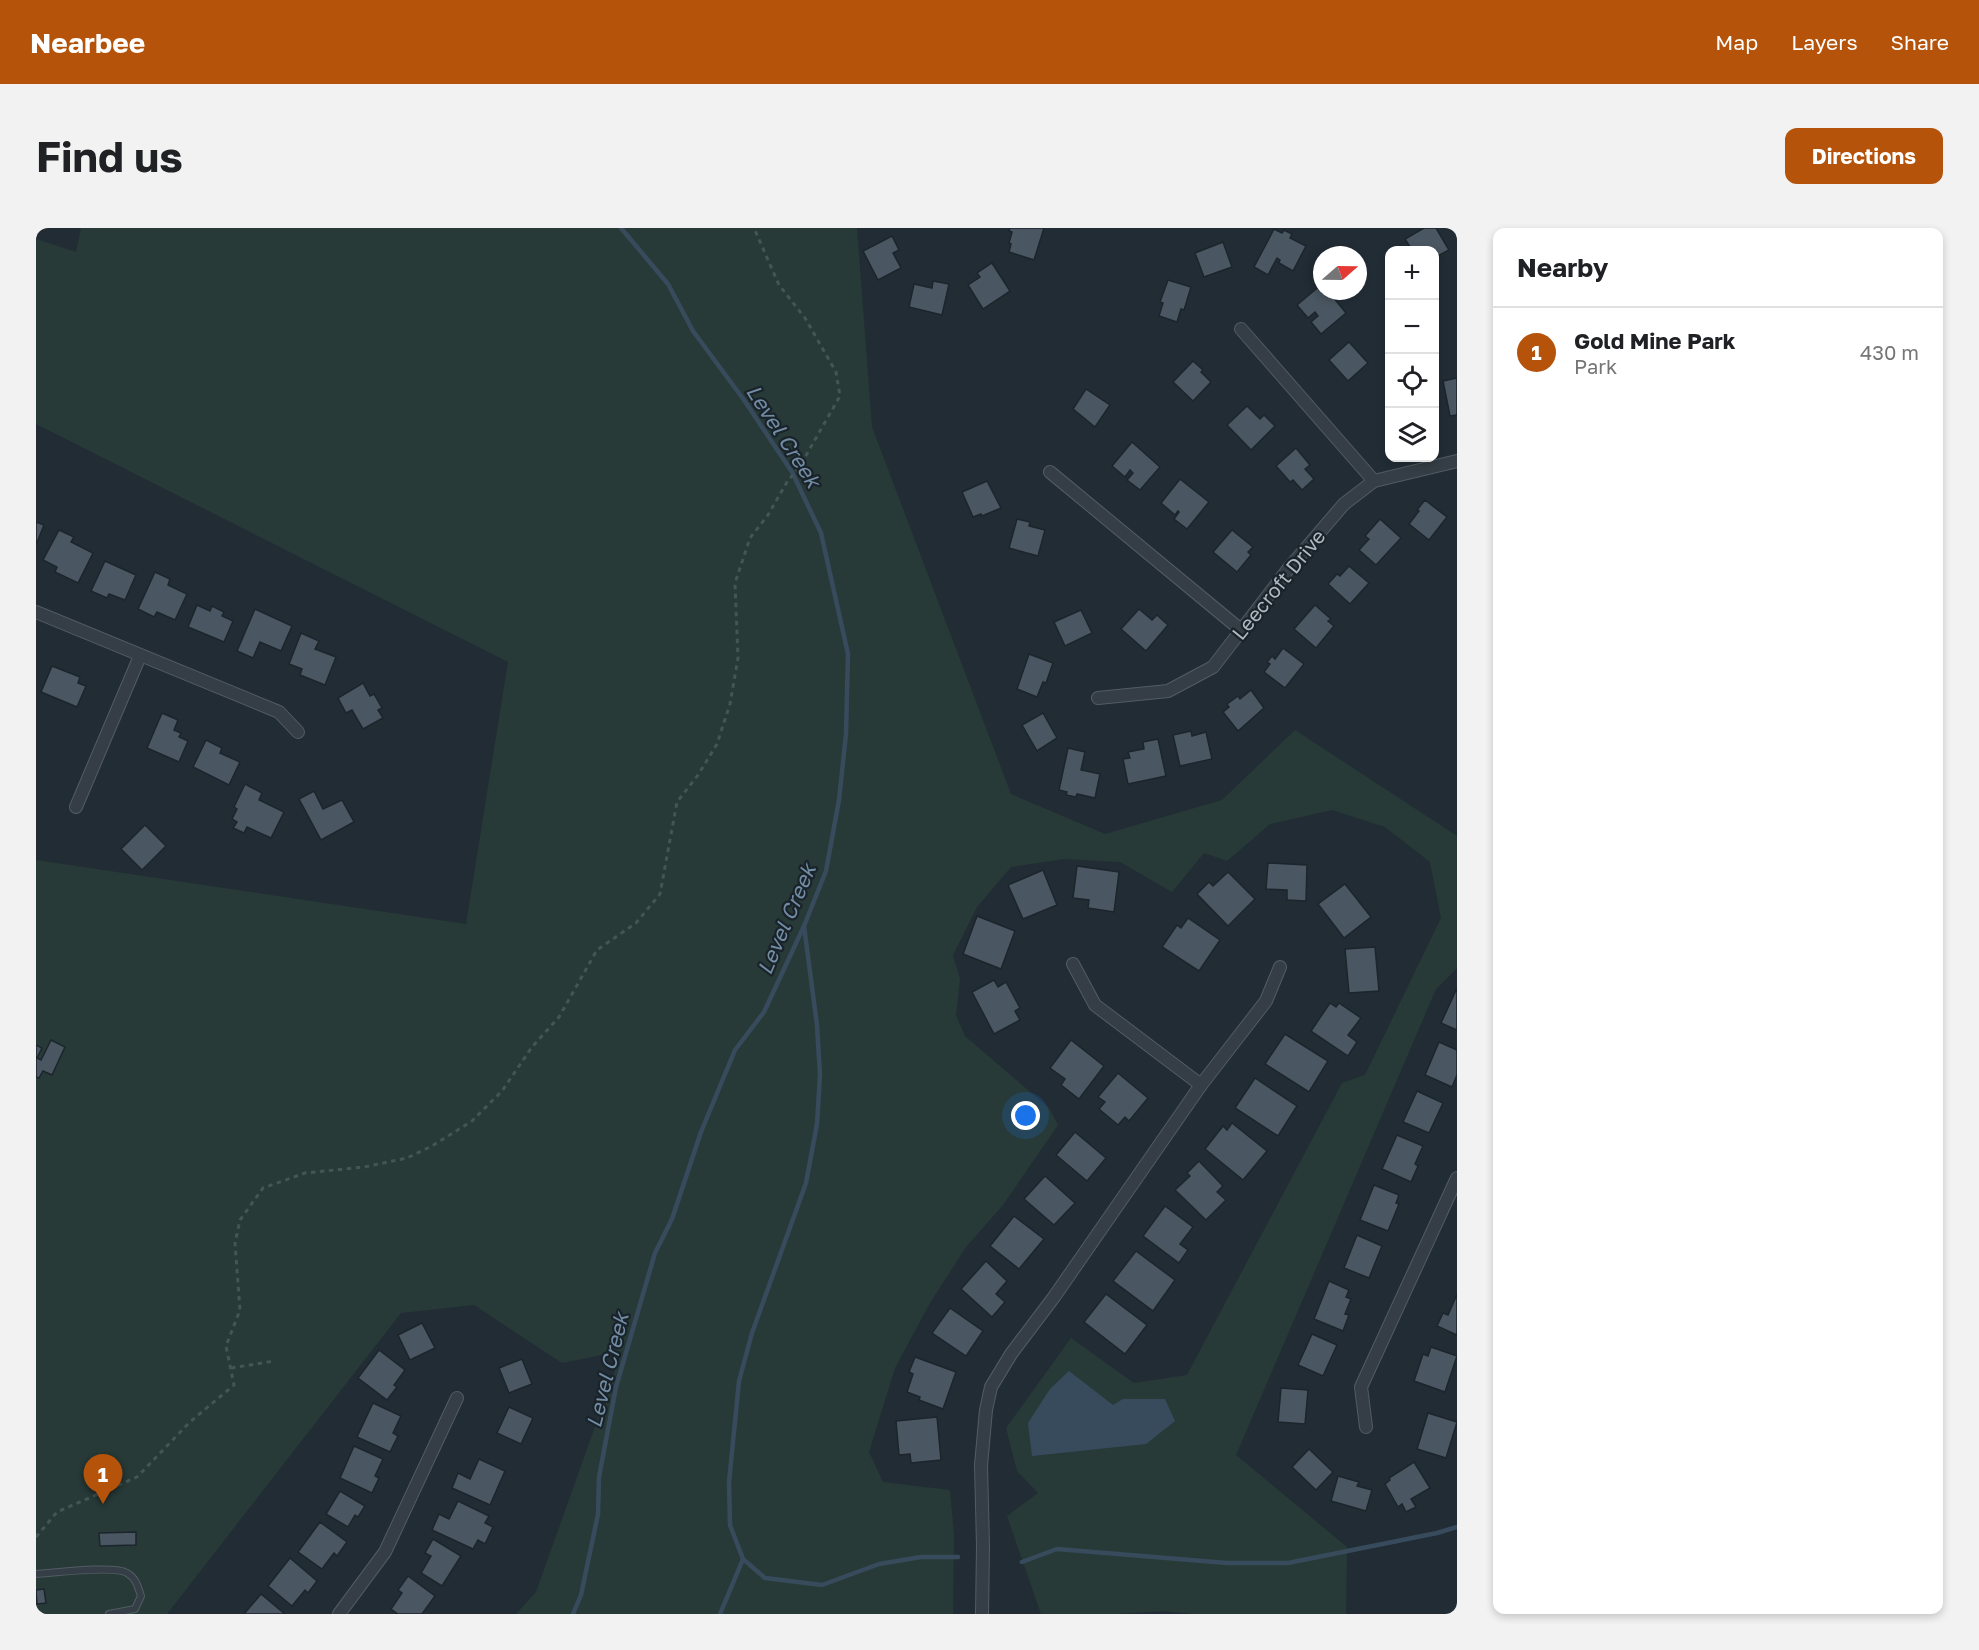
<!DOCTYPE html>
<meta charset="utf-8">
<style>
:root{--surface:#fff;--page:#f2f2f2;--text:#202124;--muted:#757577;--line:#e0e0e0;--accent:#b45309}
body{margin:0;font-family:"Golos Text",sans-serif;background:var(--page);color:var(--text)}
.controls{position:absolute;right:18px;top:18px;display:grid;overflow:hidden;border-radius:12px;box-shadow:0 3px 9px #0003}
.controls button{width:54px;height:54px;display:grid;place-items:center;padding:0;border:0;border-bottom:2px solid var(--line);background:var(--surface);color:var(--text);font:30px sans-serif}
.compass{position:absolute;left:1277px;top:18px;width:54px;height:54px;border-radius:50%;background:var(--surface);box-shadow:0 3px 9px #0003;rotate:70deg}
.you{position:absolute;left:990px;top:888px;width:21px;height:21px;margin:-15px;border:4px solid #fff;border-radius:50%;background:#1a73e8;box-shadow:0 0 0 9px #1a73e833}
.badge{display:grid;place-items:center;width:39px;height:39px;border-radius:50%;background:var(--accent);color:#fff;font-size:20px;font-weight:700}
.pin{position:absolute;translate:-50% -50px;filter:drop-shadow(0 2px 3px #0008)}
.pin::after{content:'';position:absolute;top:32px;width:21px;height:18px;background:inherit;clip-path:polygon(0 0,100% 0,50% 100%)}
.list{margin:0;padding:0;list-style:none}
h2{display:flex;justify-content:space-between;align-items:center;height:78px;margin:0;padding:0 24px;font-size:26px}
h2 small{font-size:20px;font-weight:400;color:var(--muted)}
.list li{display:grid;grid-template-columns:39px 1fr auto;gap:18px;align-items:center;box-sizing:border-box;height:90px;padding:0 24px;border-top:2px solid var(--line)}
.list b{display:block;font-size:22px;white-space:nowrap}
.list p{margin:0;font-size:20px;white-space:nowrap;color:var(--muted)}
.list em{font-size:20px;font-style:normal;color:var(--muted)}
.icon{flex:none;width:33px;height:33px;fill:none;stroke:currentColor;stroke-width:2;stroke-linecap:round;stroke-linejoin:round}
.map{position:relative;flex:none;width:1421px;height:1386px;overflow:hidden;border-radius:12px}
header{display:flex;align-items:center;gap:36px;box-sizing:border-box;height:84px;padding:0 30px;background:var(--accent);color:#fff}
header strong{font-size:28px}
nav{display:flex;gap:33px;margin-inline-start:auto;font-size:21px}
.intro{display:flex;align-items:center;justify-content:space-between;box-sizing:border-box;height:144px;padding:0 36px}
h1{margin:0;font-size:42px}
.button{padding:15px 27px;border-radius:12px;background:var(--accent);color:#fff;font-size:21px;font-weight:700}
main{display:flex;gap:36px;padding:0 36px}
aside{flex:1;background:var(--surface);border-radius:12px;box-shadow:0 3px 9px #0003}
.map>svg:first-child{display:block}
.green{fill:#273a38}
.water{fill:#384b5d}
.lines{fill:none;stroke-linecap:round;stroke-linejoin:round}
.stream{stroke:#384b5d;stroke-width:4.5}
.building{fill:#4a5661;stroke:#1c252c;stroke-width:1.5}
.lane-casing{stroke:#525c63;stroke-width:8}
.street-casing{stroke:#525c63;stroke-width:14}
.path{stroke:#435555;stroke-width:3;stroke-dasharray:4.5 4.5;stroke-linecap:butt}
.lane{stroke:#353e46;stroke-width:6}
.street{stroke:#353e46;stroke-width:12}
.labels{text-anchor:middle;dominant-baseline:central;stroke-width:4.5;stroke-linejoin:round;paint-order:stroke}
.street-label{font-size:20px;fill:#afb9c2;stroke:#1a232a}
.water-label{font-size:21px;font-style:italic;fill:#728ca4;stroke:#1a232a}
</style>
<header>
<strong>Nearbee</strong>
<nav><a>Map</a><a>Layers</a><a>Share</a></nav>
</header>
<div class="intro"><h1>Find us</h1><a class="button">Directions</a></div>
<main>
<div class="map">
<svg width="1421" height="1386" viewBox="0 0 1421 1386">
<rect width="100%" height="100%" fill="#222c35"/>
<path class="green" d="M45 0H821L836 199 975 566 1069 606 1186 572 1259 502 1421 608V740L1400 761 1200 1227 1311 1319 1310 1386H1157L1127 1383 1082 1386H1005L971 1288 1002 1265 981 1243 970 1200 1035 1110 1098 1155 1151 1147 1306 855 1329 847 1405 690 1394 634 1349 599 1296 582 1234 596 1191 633 1168 625 1136 664 1084 634 1028 631 975 639 941 679 917 727 924 751 920 787 929 808 1013 880 1022 897 967 977 930 1019 894 1075 859 1140 833 1224 847 1254 914 1262 918 1307 917 1386H480L500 1364 586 1123 526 1135 438 1077 365 1085 131 1386H0V632L430 696 472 434 0 196V11L40 24Z"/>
<path class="water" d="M1033 1143 1077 1177 1087 1171H1129L1139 1193 1110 1216 996 1228 992 1195 1014 1161Z"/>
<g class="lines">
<g class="stream">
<path d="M768 698 781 797 784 847 781 896 770 955 716 1105 703 1153 693 1254 694 1297 707 1331 729 1350 786 1357 843 1336 885 1329H922"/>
<path d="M986 1334 1021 1321 1191 1335H1252L1401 1305 1421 1299"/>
<path d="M537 1386 545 1367 562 1286 563 1249 580 1159 619 1025 636 991 665 904 699 822 728 784 768 698 790 643 803 572 810 506 812 426 785 305 756 244 708 172 657 103 632 56 585 0"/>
<path d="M684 1386 707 1331"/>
</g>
</g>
<g class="building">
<path d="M974 0H1008L998 32 973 24 975 16 973 15 976 4 973 3Z"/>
<path d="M1388 0H1400L1413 22 1398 30V22H1376L1369 11Z"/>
<path d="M1238 1 1246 5 1248 2 1256 6 1254 10 1270 18 1257 43 1243 35 1244 32 1241 30 1232 47 1218 39Z"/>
<path d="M856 8 863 22 857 25 865 40 842 52 827 23Z"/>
<path d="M1187 14 1196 39 1168 49 1159 25Z"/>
<path d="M956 35 974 63 947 81 932 57 944 49 941 45Z"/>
<path d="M1132 52 1155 59 1148 82 1145 81 1141 94 1123 88 1127 75 1124 74Z"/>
<path d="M897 53 913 56 906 87 873 79 878 56 896 60Z"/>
<path d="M1286 56V63H1292L1310 85 1285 106 1275 94 1282 88 1279 84 1272 90 1261 77Z"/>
<path d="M1313 114 1332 135 1312 153 1293 132Z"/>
<path d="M1157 133 1167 142 1165 144 1175 154 1157 173 1137 154Z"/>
<path d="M1421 150V187L1414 188 1407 153Z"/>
<path d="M1050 161 1074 177 1059 199 1037 181Z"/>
<path d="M1211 178 1224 191 1228 187 1239 198 1215 222 1191 197Z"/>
<path d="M1096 214 1124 239 1104 262 1091 252 1097 245 1094 242 1089 249 1076 238Z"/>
<path d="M1260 220 1274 237 1269 241 1278 251 1266 262 1257 252 1254 254 1240 238Z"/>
<path d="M1144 251 1173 274 1151 301 1138 291 1143 284 1142 283 1139 287 1125 275Z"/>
<path d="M951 253 965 280 946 288 945 286 937 289 926 264Z"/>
<path d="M1389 272 1411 289 1393 312 1373 296 1383 283 1381 282Z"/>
<path d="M981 291 994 294 993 298 1009 302 1002 328 973 320Z"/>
<path d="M1344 291 1365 310 1340 337 1323 322 1333 311 1329 308Z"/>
<path d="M0 294 8 297 0 317Z"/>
<path d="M23 302 38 309 35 314 57 325 42 355 19 344 21 339 7 332Z"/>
<path d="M1196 302 1217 319 1212 324 1215 327 1201 344 1177 324Z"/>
<path d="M69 333 100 347 89 372 73 366 71 370 55 363Z"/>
<path d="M1313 338 1333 355 1314 376 1292 356 1301 346 1304 348Z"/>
<path d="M119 344 134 351 132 357 151 366 139 392 121 384 118 389 102 381Z"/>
<path d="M161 377 174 383 176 378 188 384 186 388 197 393 188 414 152 399Z"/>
<path d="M1279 377 1295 391 1292 393 1298 398 1280 420 1258 401Z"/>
<path d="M219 381 256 398 245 423 224 414 217 430 201 423Z"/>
<path d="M1103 381 1116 392 1121 387 1132 397 1110 423 1085 401Z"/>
<path d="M1045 382 1056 405 1029 418 1018 394Z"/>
<path d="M265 405 283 413 279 421 300 429 289 457 264 447 266 441 253 436Z"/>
<path d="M1247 420 1268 436 1249 460 1228 444 1234 436 1231 434 1236 428 1239 431Z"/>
<path d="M993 426 1017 435 1010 455 1007 454 1001 469 981 461Z"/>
<path d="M16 438 44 449 42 455 50 458 41 479 5 464Z"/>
<path d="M327 455 334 468 338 466 346 480 342 482 347 490 327 501 316 482 310 485 302 470Z"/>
<path d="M1215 462 1228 480 1202 503 1187 484 1193 479 1191 476 1202 468 1204 471Z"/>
<path d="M126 485 142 492 138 502 145 505 143 509 152 513 143 534 111 520Z"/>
<path d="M1007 485 1021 510 1001 523 986 497Z"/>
<path d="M1155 503 1156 508 1170 504 1176 531 1144 538 1137 507Z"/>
<path d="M1122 511 1130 548 1092 556 1087 531 1094 530 1092 524 1108 521 1107 514Z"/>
<path d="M170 512 186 520 184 525 204 534 193 557 157 539Z"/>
<path d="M1032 520 1049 524 1045 542 1064 546 1059 570 1041 566 1040 569 1030 567 1031 564 1023 562Z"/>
<path d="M209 556 226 565 223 572 248 584 235 610 211 599 208 605 197 600 201 594 196 591 201 581 198 579Z"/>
<path d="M278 563 287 581 306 572 318 594 285 612 263 571Z"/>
<path d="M109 597 130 618 106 642 85 621Z"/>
<path d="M1232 635 1271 637 1270 673 1251 672V662L1230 661Z"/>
<path d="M1041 638 1083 644 1078 684 1052 680 1053 672 1037 670Z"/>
<path d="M1007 642 1021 677 987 691 972 657Z"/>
<path d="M1192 644 1219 671 1192 698 1161 666 1173 654 1177 658Z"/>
<path d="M1309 656 1335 689 1308 710 1282 676Z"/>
<path d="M941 688 979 703 965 741 927 726Z"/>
<path d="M1152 690 1184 712 1163 743 1126 719 1141 697 1145 700Z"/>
<path d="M1339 719 1343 763 1313 765 1309 721Z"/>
<path d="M958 752 962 759 970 754 984 780 979 783 984 792 958 806 936 764Z"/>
<path d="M1421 760V802L1405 795Z"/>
<path d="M1294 775 1300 779 1303 775 1325 790 1312 807 1321 814 1312 828 1275 803Z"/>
<path d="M1249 806 1292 833 1273 864 1229 836Z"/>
<path d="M15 812 29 819 16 847 7 843 3 850 0 849V817L6 820 1 830 5 832Z"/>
<path d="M1035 812 1068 838 1043 871 1025 857 1029 851 1014 840Z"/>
<path d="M1403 814 1421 822V847L1416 859 1389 847Z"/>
<path d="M1082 845 1112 870 1093 893 1089 889 1082 897 1063 881 1069 874 1062 869Z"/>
<path d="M1219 850 1261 878 1242 908 1199 880Z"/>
<path d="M1381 863 1407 875 1393 905 1367 894Z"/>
<path d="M1196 895 1231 923 1207 952 1169 921 1187 898 1191 902Z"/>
<path d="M1039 904 1070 930 1051 953 1020 927Z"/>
<path d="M1361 907 1387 918 1379 936 1382 938 1375 954 1346 941Z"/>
<path d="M1163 933 1187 958 1181 964 1190 972 1170 992 1139 962 1154 948 1151 945Z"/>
<path d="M1009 948 1039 975 1018 997 988 971Z"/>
<path d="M1338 957 1363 967 1360 975 1363 976 1352 1003 1324 992Z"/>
<path d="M1129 978 1157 999 1144 1016 1152 1022 1143 1035 1107 1008Z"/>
<path d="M978 988 1008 1011 983 1041 954 1018Z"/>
<path d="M1321 1007 1346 1018 1333 1050 1308 1040Z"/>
<path d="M1100 1023 1139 1052 1117 1083 1077 1053Z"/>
<path d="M950 1033 971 1053 960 1066 969 1074 956 1089 925 1061Z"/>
<path d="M1293 1053 1313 1062 1310 1069 1315 1071 1309 1086 1313 1087 1307 1103 1278 1091Z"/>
<path d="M1070 1066 1111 1097 1089 1126 1048 1094Z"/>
<path d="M1421 1066V1107L1401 1098 1407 1085 1412 1087Z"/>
<path d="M914 1080 947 1103 930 1128 896 1105Z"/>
<path d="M386 1095 399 1120 374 1132 362 1107Z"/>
<path d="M1276 1106 1301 1117 1287 1148 1262 1137Z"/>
<path d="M1395 1119 1421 1128 1409 1164 1378 1153 1387 1126 1392 1128Z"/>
<path d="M343 1122 369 1142 358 1157 361 1159 351 1172 322 1150Z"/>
<path d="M879 1129 920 1144 907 1181 883 1172 884 1169 871 1164 877 1146 873 1144Z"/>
<path d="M486 1131 496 1156 473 1165 463 1140Z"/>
<path d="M1245 1160 1272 1162 1269 1196 1242 1194Z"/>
<path d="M337 1175 365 1188 357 1205 362 1208 354 1224 321 1209Z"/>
<path d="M473 1179 497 1190 485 1216 461 1205Z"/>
<path d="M1392 1185 1421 1194 1410 1230 1381 1221Z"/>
<path d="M901 1189 905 1232 875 1235 874 1226 863 1227 860 1193Z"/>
<path d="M318 1218 347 1231 339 1248 343 1250 336 1265 304 1250Z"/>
<path d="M1273 1221 1297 1244 1280 1262 1256 1239Z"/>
<path d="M443 1231 469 1243 454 1277 416 1260 422 1245 434 1251Z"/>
<path d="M1378 1234 1394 1260 1375 1271 1380 1279 1370 1284 1366 1276 1362 1279 1349 1256 1354 1252 1353 1250Z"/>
<path d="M1302 1248 1323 1254 1321 1258 1336 1262 1330 1283 1295 1273Z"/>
<path d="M304 1263 329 1278 322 1289 319 1287 312 1299 290 1286Z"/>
<path d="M422 1273 453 1288 449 1295 457 1299 449 1316 442 1312 437 1321 396 1302 403 1286 413 1291Z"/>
<path d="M284 1294 311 1314 301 1328 298 1325 286 1341 262 1324Z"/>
<path d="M100 1304V1317L64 1318 63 1305Z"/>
<path d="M397 1311 425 1328 406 1358 385 1345 395 1328 389 1325Z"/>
<path d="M254 1330 281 1353 272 1365 269 1362 256 1378 232 1358Z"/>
<path d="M372 1348 399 1368 386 1386H362L355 1381 366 1365 362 1362Z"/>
<path d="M8 1361 10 1375 1 1376 0 1362Z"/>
<path d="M225 1366 249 1386H208Z"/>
</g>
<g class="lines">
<g class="lane-casing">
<path id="lane" d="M0 1346C17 1345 79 1337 91 1345 100 1350 102 1359 105 1368L99 1381 73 1386"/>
</g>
<g class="street-casing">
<g id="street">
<path d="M1205 101 1338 253"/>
<path d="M1014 244 1205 402"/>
<path d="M0 384 243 484 262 504"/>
<path d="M1062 470 1132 463 1177 439 1253 340 1308 276 1338 253 1421 233"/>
<path d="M40 579 104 428"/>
<path d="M1037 736 1059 777 1165 857"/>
<path d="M1330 1199 1325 1159 1421 950"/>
<path d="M303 1386 349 1324 421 1170"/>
<path d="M946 1386 947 1318 945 1237 950 1182 955 1159 975 1126 1018 1069 1165 857 1230 773 1244 739"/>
</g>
</g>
<g class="path">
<path d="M195 1140 239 1133"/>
<path d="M0 1309 21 1284 101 1249 154 1194 198 1157 190 1118 204 1082 199 1015 204 992 227 960 269 945 328 939 371 930 396 918 436 893 466 863 496 819 523 789 561 722 600 695 624 666 641 574 662 547 681 516 694 476 702 430 699 355 714 310 732 287 751 254 764 238 804 168 800 144 769 90 743 57 718 0"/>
</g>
<use href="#lane" class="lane"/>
<use href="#street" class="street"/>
</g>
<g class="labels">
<g class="street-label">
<text transform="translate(1242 356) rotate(-51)">Leecroft Drive</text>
</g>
<g class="water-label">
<text transform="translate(748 208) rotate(57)">Level Creek</text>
<text transform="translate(750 691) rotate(-67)">Level Creek</text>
<text transform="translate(571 1142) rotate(-76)">Level Creek</text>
</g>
</g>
</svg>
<div class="controls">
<button>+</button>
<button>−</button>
<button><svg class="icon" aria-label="locate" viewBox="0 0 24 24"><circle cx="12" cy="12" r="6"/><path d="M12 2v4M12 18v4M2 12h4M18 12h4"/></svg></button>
<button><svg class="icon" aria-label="layers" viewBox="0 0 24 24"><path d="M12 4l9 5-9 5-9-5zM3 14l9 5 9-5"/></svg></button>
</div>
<svg class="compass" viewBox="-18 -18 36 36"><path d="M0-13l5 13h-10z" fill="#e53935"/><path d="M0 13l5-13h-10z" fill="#757577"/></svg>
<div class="you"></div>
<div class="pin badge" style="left:67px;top:1276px">1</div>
</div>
<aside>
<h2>Nearby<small></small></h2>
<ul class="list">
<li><span class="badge">1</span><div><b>Gold Mine Park</b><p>Park</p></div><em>430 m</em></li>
</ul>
</aside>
</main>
